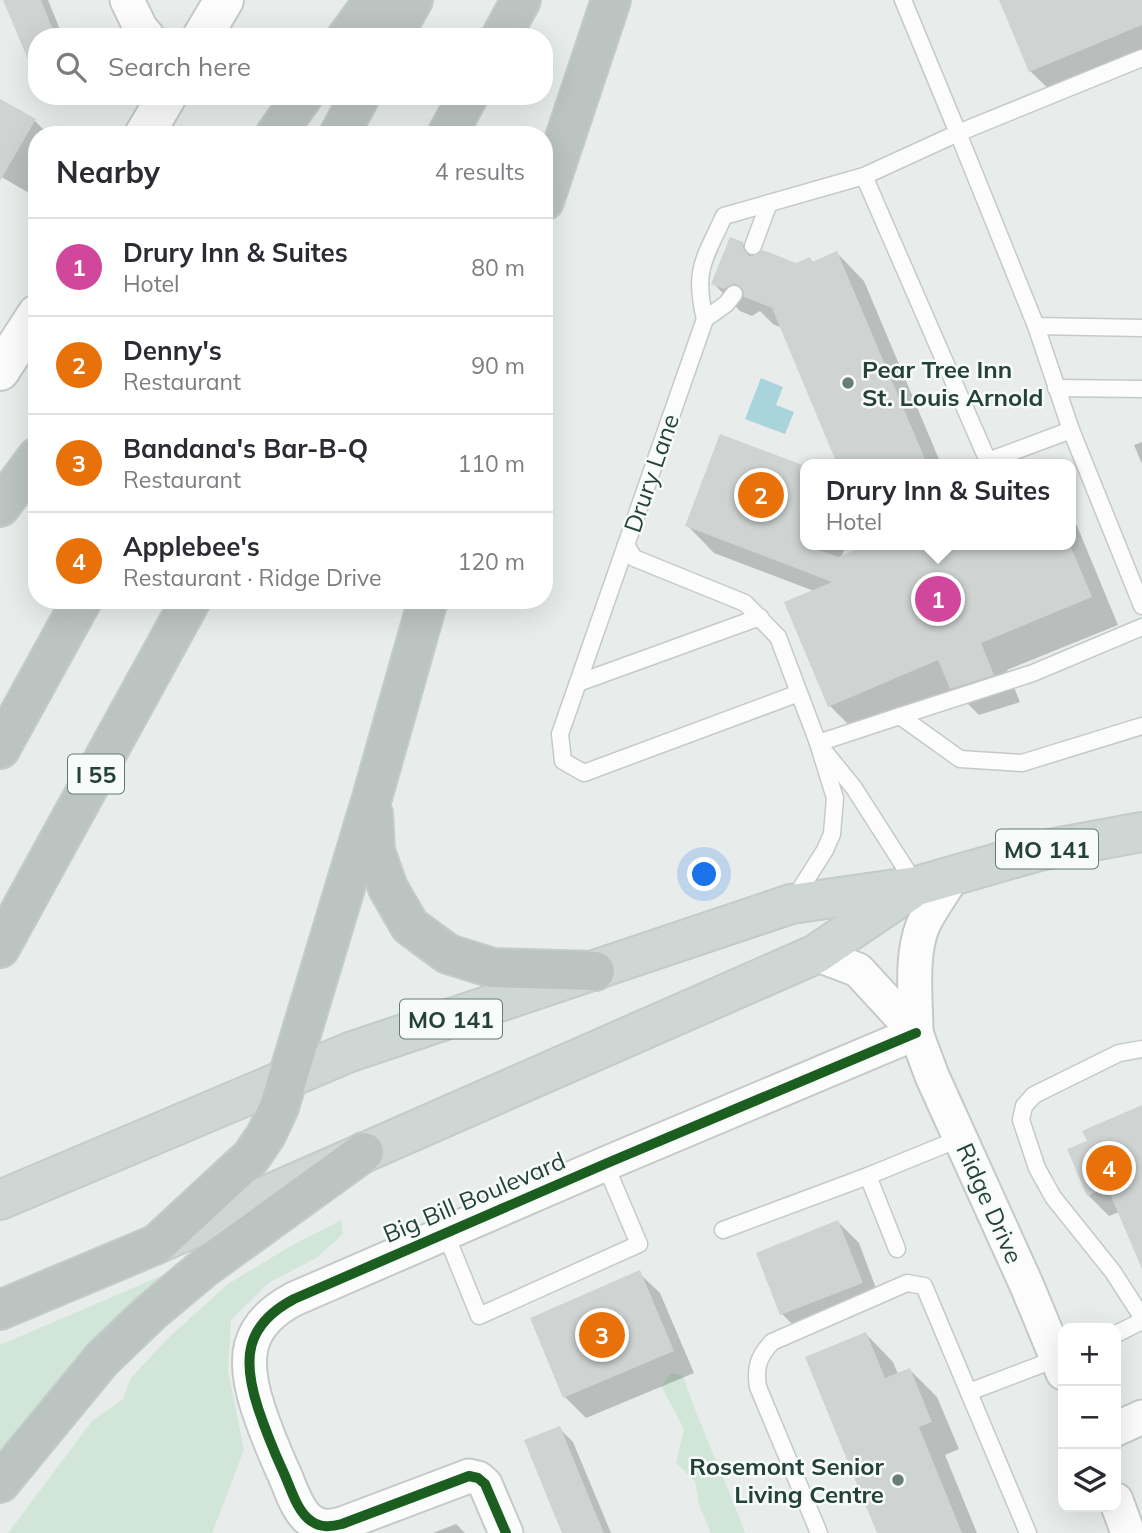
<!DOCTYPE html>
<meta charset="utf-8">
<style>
:root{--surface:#fff;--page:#f2f2f3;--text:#2b2b33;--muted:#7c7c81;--line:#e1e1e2;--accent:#697e78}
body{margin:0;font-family:Mulish,sans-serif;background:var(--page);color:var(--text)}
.controls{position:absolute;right:21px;bottom:21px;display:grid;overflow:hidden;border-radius:14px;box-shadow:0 7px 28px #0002}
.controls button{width:63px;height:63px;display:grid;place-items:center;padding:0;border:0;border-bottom:2px solid var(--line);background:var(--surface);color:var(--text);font:35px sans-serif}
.you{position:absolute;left:705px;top:875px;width:24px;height:24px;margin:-18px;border:5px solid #fff;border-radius:50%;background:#1a73e8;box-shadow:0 0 0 10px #1a73e833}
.badge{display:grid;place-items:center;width:46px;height:46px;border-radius:50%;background:var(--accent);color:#fff;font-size:23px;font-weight:700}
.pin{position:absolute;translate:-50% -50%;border:4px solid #fff;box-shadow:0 2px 7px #0006}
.popup{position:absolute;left:800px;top:459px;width:276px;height:91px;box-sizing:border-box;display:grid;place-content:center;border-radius:14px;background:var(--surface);filter:drop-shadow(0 2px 5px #0005);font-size:23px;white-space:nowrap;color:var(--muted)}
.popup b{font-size:26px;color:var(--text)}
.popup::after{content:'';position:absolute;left:50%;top:100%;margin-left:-14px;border:14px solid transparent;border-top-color:var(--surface)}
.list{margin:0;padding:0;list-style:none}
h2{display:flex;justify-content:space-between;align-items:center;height:91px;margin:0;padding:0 28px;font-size:30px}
h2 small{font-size:23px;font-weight:400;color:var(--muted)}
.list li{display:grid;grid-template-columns:46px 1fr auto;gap:21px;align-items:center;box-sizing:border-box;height:98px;padding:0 28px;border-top:2px solid var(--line)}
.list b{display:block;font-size:26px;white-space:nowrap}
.list p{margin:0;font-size:23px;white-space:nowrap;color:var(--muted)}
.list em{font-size:23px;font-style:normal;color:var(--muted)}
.icon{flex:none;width:38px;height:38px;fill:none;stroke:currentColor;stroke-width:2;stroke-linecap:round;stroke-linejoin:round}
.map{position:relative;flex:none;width:1142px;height:1533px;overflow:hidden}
.search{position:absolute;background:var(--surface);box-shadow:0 7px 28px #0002;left:28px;top:28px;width:525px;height:77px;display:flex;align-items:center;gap:18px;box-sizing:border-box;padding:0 24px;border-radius:28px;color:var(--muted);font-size:26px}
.panel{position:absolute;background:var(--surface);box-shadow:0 7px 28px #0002;left:28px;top:126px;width:525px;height:483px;border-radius:28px}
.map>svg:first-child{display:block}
.green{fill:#d1e6d8}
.water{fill:#a9d4db}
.shadow{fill:#0003}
.building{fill:#cfd4d2}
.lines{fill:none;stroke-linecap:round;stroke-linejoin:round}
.lane-casing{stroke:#c5cac8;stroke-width:19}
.street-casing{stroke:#c5cac8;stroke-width:37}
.secondary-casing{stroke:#c3cbc8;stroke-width:42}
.primary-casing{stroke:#c3ccc9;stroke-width:42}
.highway-casing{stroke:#c3ccc9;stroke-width:42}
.lane{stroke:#fcfcfc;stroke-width:16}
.street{stroke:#fcfcfc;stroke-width:33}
.secondary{stroke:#fcfcfc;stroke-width:38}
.primary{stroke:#cfd7d5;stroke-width:38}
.highway{stroke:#bcc4c2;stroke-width:38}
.cycleway-casing{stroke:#f7fbf9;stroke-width:15}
.cycleway{stroke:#1b5e20;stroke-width:10}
.poi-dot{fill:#697e78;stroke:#f7fbf9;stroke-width:2.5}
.labels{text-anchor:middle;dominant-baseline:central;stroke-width:5;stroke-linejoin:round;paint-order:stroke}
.shield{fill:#f7fbf9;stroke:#637a73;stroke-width:2}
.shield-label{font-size:23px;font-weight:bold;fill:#24423a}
.poi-label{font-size:24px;font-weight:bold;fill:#24423a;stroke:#f7fbf9;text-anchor:start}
.street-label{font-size:24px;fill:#24423a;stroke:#f7fbf9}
</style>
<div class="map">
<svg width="1142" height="1533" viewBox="0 0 1142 1533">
<rect width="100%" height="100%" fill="#e8edeb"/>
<g class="green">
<path d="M341 1220 343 1234 318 1257 270 1282 231 1320 228 1371 244 1450 212 1533H8L92 1421 123 1399 130 1379 168 1338 228 1284 289 1247Z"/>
<path d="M168 1273 169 1274 0 1461V1345Z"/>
<path d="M671 1373 683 1376C701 1430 726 1480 745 1533H711L699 1505 695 1481 676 1463 684 1429 661 1386Z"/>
</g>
<path class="water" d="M761 378 783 387 776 405 794 412 785 434 745 419Z"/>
<g class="shadow">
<path d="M5 0H48L63 37H37Z"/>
<path d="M1001 0H1142V63L1058 98 1030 71Z"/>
<path d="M0 109 34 120 49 135H37V192L34 196 0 176Z"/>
<path d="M742 243 756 258 796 265 810 259 814 263 837 253 864 281 941 464H839L782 328 773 324 760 311 752 316 740 311 713 283Z"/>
<path d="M1142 442V464L1134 445Z"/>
<path d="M805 468V545H846L841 558 872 545H1071V517L1075 521 1118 625 1007 670 1020 702 979 715 956 692 857 733 830 706 814 591 714 553 687 525Z"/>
<path d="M1142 1112V1252L1119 1212 1109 1216 1088 1195 1089 1141Z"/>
<path d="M838 1222 859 1243 882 1304 803 1335 782 1314Z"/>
<path d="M639 1273 660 1293 694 1373 586 1418 565 1397Z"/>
<path d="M866 1334 893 1362 898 1374 910 1370 937 1397 959 1449 945 1455 977 1533H879Z"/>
<path d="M559 1428 573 1442 611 1533H564Z"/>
<path d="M456 1524 465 1533H433Z"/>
</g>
<g class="building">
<path d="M3 0H41L56 37H37V81Z"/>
<path d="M999 0H1142V25L1029 72Z"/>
<path d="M0 99 36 119 0 181Z"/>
<path d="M730 237 743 242V248L749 256H755L763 250 796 263 810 257 812 262 837 251 927 464H837L772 308 744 297 743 290 736 284 730 285 724 289 711 284Z"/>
<path d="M720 434 805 466V545L838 557 868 545H1070L1092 597 981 643 994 675 950 689 938 660 828 707 784 602 832 582 685 526Z"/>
<path d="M1142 1105V1269L1107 1187 1087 1196 1067 1149 1087 1141 1082 1131Z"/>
<path d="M838 1220 863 1283 780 1315 756 1253Z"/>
<path d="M640 1270 674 1351 563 1398 530 1318Z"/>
<path d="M866 1332 885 1378 910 1368 932 1422 919 1427 962 1533H877L805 1357Z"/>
<path d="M560 1426 593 1507 604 1533H562L552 1509 524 1440Z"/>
</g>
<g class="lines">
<g class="lane-casing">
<g id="lane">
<path d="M1142 58 958 133 1036 326 1142 328"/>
<path d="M864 176 988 461 1071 430 1142 606"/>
<path d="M753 246 769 203"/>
<path d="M705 319 626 545 634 558 745 603 778 637 818 743 835 798 832 834 825 850 794 899"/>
<path d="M705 319C693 270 704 260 724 216L864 176 958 133 903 0"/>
<path d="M705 319 726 304 734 294"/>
<path d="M1036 326 1071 430"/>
<path d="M1056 388 1142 389"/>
<path d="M626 545 560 734 563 761 584 773 799 693"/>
<path d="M578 683 760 617"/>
<path d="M900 716 1033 673 1142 627"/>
<path d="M818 743 900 716 960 759 1022 763 1142 726"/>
<path d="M824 751 854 788 916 885"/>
<path d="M1142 1049 1119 1053 1034 1095 1024 1106 1021 1120 1037 1168 1053 1197 1113 1272 1142 1317"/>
<path d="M868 1176 897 1249"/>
<path d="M723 1230 868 1176 961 1138"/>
<path d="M445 1232 479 1316 639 1244 605 1164"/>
<path d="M1116 1334 1142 1321"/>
<path d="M969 1392 1061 1357"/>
<path d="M819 1533 758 1387C755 1368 758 1357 772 1342L907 1283 924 1286 1028 1533"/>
</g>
</g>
<g class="street-casing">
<g id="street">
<path d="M127 0 140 27 148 37"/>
<path d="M816 954 858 970 916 1033 932 1076 1027 1286 1063 1373"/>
<path d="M916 1033C916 1000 910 957 923 925 931 908 944 891 954 874"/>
<path d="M1116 1429 1142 1417"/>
<path d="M1116 1500 1128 1533"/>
<path d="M506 1533 485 1484 478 1478 469 1476 342 1524C331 1527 321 1528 311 1521 296 1511 290 1485 282 1469 273 1449 265 1429 258 1408 242 1359 245 1325 294 1299L605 1164 916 1033"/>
</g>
</g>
<g class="secondary-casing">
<g id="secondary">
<path d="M202 37 224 0"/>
<path d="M144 135 167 96"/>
<path d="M0 371 37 314"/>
</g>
</g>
<g class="primary-casing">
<g id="primary">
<path d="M0 1200 350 1052 791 904 917 886 1039 851 1142 832"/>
<path d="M163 1241 816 954 909 891"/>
</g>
</g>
<g class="highway-casing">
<g id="highway">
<path d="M347 37 374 0"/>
<path d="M392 37 413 0"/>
<path d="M501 37 521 0"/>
<path d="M275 135 303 96"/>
<path d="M339 135 360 96"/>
<path d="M447 135 468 96"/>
<path d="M544 201 611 0"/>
<path d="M0 507 37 457"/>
<path d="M0 749 82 600"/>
<path d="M373 814 375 851 388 888 410 926 448 954 493 968 595 971"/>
<path d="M0 948 191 600"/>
<path d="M0 1310 157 1244 251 1157 266 1135 279 1107 288 1077 372 798 428 600"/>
<path d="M0 1483 102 1359 150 1313 205 1267 364 1152"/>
</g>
</g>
<use href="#lane" class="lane"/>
<use href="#street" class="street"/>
<use href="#secondary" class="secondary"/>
<use href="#primary" class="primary"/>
<use href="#highway" class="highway"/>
<g class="cycleway-casing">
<path id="cycleway" d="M506 1533 485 1484 478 1478 469 1476 342 1524C331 1527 321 1528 311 1521 296 1511 290 1485 282 1469 273 1449 265 1429 258 1408 242 1359 245 1325 294 1299L605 1164 916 1033"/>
</g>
<use href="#cycleway" class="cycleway"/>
</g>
<g class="poi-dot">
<circle cx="848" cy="383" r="7"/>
<circle cx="898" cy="1480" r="7"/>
</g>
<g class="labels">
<g class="shield">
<rect x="68" y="754.5" width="56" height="39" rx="5"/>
<rect x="996" y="829.5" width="102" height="39" rx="5"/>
<rect x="400" y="999.5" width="102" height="39" rx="5"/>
</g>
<g class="shield-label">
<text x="96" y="774">I 55</text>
<text x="1047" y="849">MO 141</text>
<text x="451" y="1019">MO 141</text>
</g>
<g class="poi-label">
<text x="862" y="369">Pear Tree Inn<tspan x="862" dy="28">St. Louis Arnold</tspan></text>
<text x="884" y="1466" text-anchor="end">Rosemont Senior<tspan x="884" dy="28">Living Centre</tspan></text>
</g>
<g class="street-label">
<text transform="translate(651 473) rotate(-71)">Drury Lane</text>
<text transform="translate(474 1197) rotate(-23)">Big Bill Boulevard</text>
<text transform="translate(990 1203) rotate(66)">Ridge Drive</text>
</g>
</g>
</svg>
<div class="controls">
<button>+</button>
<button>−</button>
<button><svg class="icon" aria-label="layers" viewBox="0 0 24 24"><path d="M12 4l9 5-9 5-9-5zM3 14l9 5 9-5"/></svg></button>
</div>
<div class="you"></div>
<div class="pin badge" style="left:938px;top:599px;background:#d1479c">1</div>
<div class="popup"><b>Drury Inn &amp; Suites</b>Hotel</div>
<div class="pin badge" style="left:761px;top:495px;background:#e8710a">2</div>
<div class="pin badge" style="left:602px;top:1335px;background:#e8710a">3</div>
<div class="pin badge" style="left:1109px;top:1168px;background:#e8710a">4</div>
<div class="search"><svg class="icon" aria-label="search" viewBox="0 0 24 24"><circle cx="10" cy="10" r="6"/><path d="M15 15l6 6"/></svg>Search here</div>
<section class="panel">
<h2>Nearby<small>4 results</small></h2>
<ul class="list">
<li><span class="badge" style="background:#d1479c">1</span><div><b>Drury Inn &amp; Suites</b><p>Hotel</p></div><em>80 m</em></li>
<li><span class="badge" style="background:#e8710a">2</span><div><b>Denny's</b><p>Restaurant</p></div><em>90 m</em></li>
<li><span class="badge" style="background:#e8710a">3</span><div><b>Bandana's Bar-B-Q</b><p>Restaurant</p></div><em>110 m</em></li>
<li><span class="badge" style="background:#e8710a">4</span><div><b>Applebee's</b><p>Restaurant · Ridge Drive</p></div><em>120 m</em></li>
</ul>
</section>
</div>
